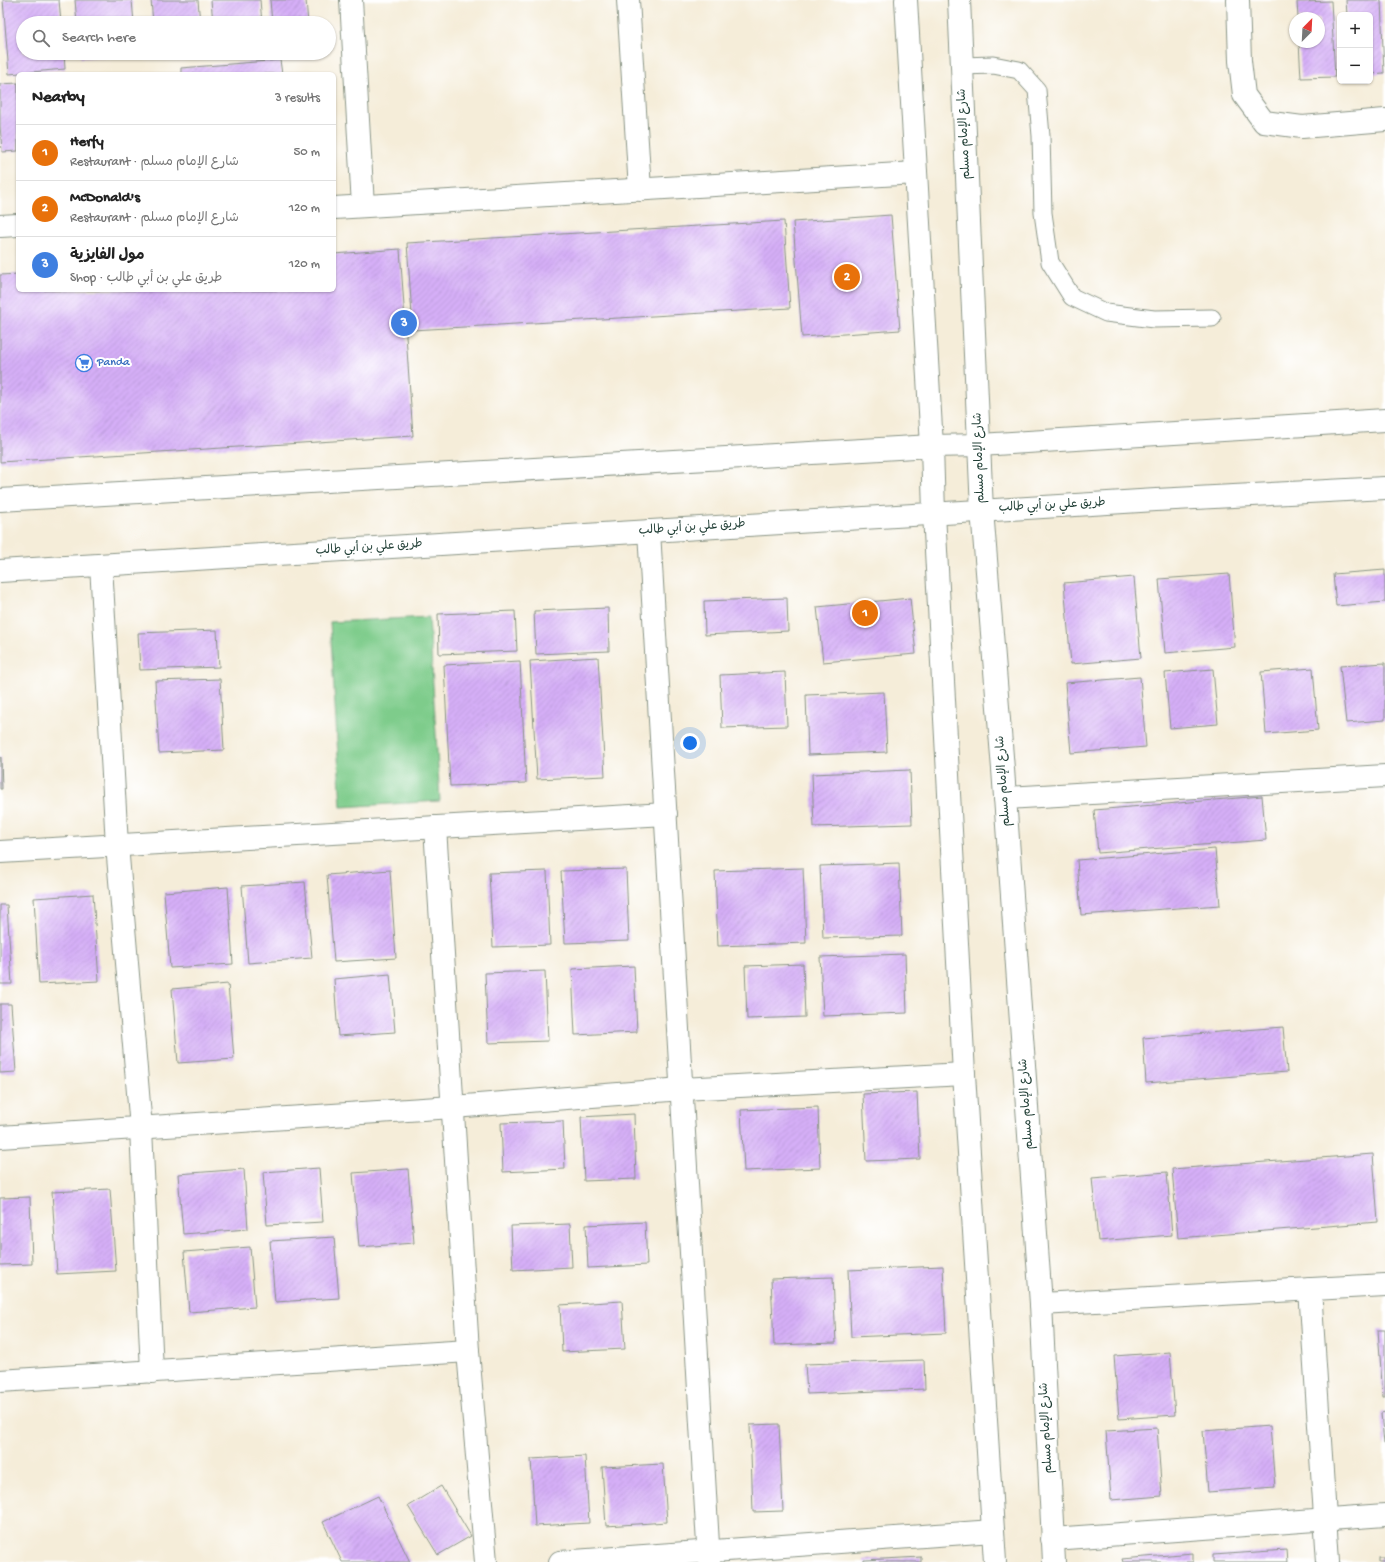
<!DOCTYPE html>
<meta charset="utf-8">
<style>
:root{--surface:#fff;--page:#f2f2f2;--text:#222;--muted:#767676;--line:#e0e0e0;--accent:#0b8043}
body{margin:0;font-family:"Gochi Hand","Playpen Sans Arabic",sans-serif;background:var(--page);color:var(--text)}
.controls{position:absolute;right:12px;top:12px;display:grid;overflow:hidden;border-radius:6px;box-shadow:0 1px 3px #0004}
.controls button{width:36px;height:36px;display:grid;place-items:center;padding:0;border:0;border-bottom:1px solid var(--line);background:var(--surface);color:var(--text);font:20px sans-serif}
.compass{position:absolute;left:1289px;top:12px;width:36px;height:36px;border-radius:50%;background:var(--surface);box-shadow:0 1px 3px #0004;rotate:24deg}
.you{position:absolute;left:690px;top:743px;width:14px;height:14px;margin:-10px;border:3px solid #fff;border-radius:50%;background:#1a73e8;box-shadow:0 0 0 6px #1a73e833}
.badge{display:grid;place-items:center;width:26px;height:26px;border-radius:50%;background:var(--accent);color:#fff;font-size:13px;font-weight:700}
.pin{position:absolute;translate:-50% -50%;border:2px solid #fff;box-shadow:0 1px 4px #0006}
.list{margin:0;padding:0;list-style:none}
h2{display:flex;justify-content:space-between;align-items:center;height:52px;margin:0;padding:0 16px;font-size:17px}
h2 small{font-size:13px;font-weight:400;color:var(--muted)}
.list li{display:grid;grid-template-columns:26px 1fr auto;gap:12px;align-items:center;box-sizing:border-box;height:56px;padding:0 16px;border-top:1px solid var(--line)}
.list b{display:block;font-size:15px;white-space:nowrap}
.list p{margin:0;font-size:13px;white-space:nowrap;color:var(--muted)}
.list em{font-size:13px;font-style:normal;color:var(--muted)}
.icon{flex:none;width:22px;height:22px;fill:none;stroke:currentColor;stroke-width:2;stroke-linecap:round;stroke-linejoin:round}
.map{position:relative;flex:none;width:1385px;height:1562px;overflow:hidden}
.search{position:absolute;background:var(--surface);box-shadow:0 1px 3px #0004;left:16px;top:16px;width:320px;height:44px;display:flex;align-items:center;gap:10px;box-sizing:border-box;padding:0 14px;border-radius:22px;color:var(--muted);font-size:15px}
.panel{position:absolute;background:var(--surface);box-shadow:0 1px 3px #0004;left:16px;top:72px;width:320px;height:220px;border-radius:6px}
.map>svg:first-child{display:block}
.green{fill:#7ecc8b;stroke:#4e8460}
.building{fill:url(#building-hatch)}
.lines{fill:none;stroke-linecap:round;stroke-linejoin:round}
.service-casing{stroke:#8a9586;stroke-width:19}
.minor-casing{stroke:#8a9586;stroke-width:24}
.secondary-casing{stroke:#8a9586;stroke-width:24}
.service{stroke:#fff;stroke-width:17}
.minor{stroke:#fff;stroke-width:22}
.secondary{stroke:#fff;stroke-width:22}
.labels{text-anchor:middle;dominant-baseline:central;stroke-width:4;stroke-linejoin:round;paint-order:stroke}
.street-label{font-size:12px;fill:#1f3d34;stroke:#fff}
.shop-label{font-size:12px;fill:#366cbe;stroke:#fff;text-anchor:start}
</style>
<div class="map">
<svg width="1385" height="1562" viewBox="0 0 1385 1562">
<defs>
<pattern id="building-hatch" width="6" height="6" patternUnits="userSpaceOnUse"><rect width="6" height="6" fill="#d5aff7"/><path d="M-1 1l2-2M0 6l6-6M5 7l2-2" fill="none" stroke="#b697d4"/></pattern>
</defs>
<rect width="100%" height="100%" fill="#fff"/>
<filter id="ink" filterUnits="userSpaceOnUse"><feTurbulence type="fractalNoise" baseFrequency=".025" numOctaves="2"/><feDisplacementMap in="SourceGraphic" scale="8" xChannelSelector="R" yChannelSelector="G"/><feConvolveMatrix kernelMatrix="1 2 1 2 8 2 1 2 1" color-interpolation-filters="sRGB"/></filter>
<filter id="wash" filterUnits="userSpaceOnUse"><feTurbulence type="fractalNoise" baseFrequency=".012" numOctaves="4" result="noise"/><feDisplacementMap in="SourceGraphic" scale="16" xChannelSelector="R" yChannelSelector="G"/><feGaussianBlur stdDeviation="0.9" result="paint"/><feColorMatrix in="noise" values="0 0 0 0 0 0 0 0 0 0 0 0 0 0 0 0 0 1.4 0 .05"/><feComposite in="paint" operator="in"/></filter>
<g filter="url(#wash)">
<rect width="100%" height="100%" fill="#f5edd9"/>
<path class="green" d="M429 617 440 801 341 807 330 622Z"/>
<g id="blocks">
<g class="building">
<path d="M3 0H59L61 23H23V53H64L65 69 9 74Z"/>
<path d="M75 0H132L134 23H77Z"/>
<path d="M151 0H198L200 23H153Z"/>
<path d="M211 0H260L262 23H213Z"/>
<path d="M270 0H306L308 23H272Z"/>
<path d="M1346 0H1381L1384 73 1370 74V15H1347Z"/>
<path d="M1331 1 1335 77 1301 78 1299 42H1319V18H1298L1297 2Z"/>
<path d="M80 53H135V54L81 58Z"/>
<path d="M156 53H198V54L156 57Z"/>
<path d="M280 60 282 74H181V68Z"/>
<path d="M18 83V151L2 152 0 125V84Z"/>
<path d="M891 215 900 330 802 337 793 222Z"/>
<path d="M784 221 790 308 413 330 407 243Z"/>
<path d="M400 249 413 436 0 462V275L18 274V290H334V254Z"/>
<path d="M1385 570V602L1336 606 1333 574Z"/>
<path d="M1229 574 1235 647 1165 653 1159 579Z"/>
<path d="M1134 577 1141 658 1071 664 1064 583Z"/>
<path d="M787 598 788 631 705 635 704 601Z"/>
<path d="M910 598 916 654 823 662 817 607Z"/>
<path d="M608 608 609 651 536 654 534 611Z"/>
<path d="M515 611 517 651 439 654 438 614Z"/>
<path d="M217 630 219 667 140 670 138 633Z"/>
<path d="M598 657 605 776 537 779 530 661Z"/>
<path d="M520 661 526 783 450 786 444 665Z"/>
<path d="M1385 663V720L1346 723 1340 666Z"/>
<path d="M1313 668 1318 730 1266 734 1261 672Z"/>
<path d="M1213 669 1218 724 1170 728 1165 673Z"/>
<path d="M785 672 787 726 722 728 720 675Z"/>
<path d="M1140 677 1146 747 1071 753 1065 683Z"/>
<path d="M220 679 224 750 159 753 155 681Z"/>
<path d="M884 692 887 752 808 755 806 695Z"/>
<path d="M0 757H1L2 789H0Z"/>
<path d="M910 770 912 824 814 827 812 774Z"/>
<path d="M1262 796 1266 840 1098 853 1094 810Z"/>
<path d="M1215 849 1220 905 1081 915 1077 860Z"/>
<path d="M899 863 902 936 823 938 820 866Z"/>
<path d="M803 868 806 943 718 946 715 871Z"/>
<path d="M626 869 629 941 565 943 561 871Z"/>
<path d="M390 870 396 958 334 962 327 875Z"/>
<path d="M547 871 550 945 493 947 489 873Z"/>
<path d="M305 882 312 958 248 963 242 886Z"/>
<path d="M228 887 233 964 170 968 164 892Z"/>
<path d="M93 894 99 981 39 984 34 898Z"/>
<path d="M0 905H7L12 984H0Z"/>
<path d="M905 954 907 1013 823 1016 820 957Z"/>
<path d="M803 964 805 1017 747 1019 745 966Z"/>
<path d="M634 966 637 1032 575 1035 572 969Z"/>
<path d="M545 971 548 1041 488 1043 485 973Z"/>
<path d="M390 974 395 1032 338 1036 334 979Z"/>
<path d="M228 984 234 1059 178 1063 172 989Z"/>
<path d="M0 1004H11L16 1072 0 1073Z"/>
<path d="M1283 1027 1287 1072 1146 1083 1143 1038Z"/>
<path d="M917 1092 920 1159 866 1161 863 1094Z"/>
<path d="M818 1107 820 1168 744 1171 741 1110Z"/>
<path d="M634 1114 636 1179 584 1181 581 1117Z"/>
<path d="M563 1121 565 1169 503 1172 501 1123Z"/>
<path d="M1373 1154 1378 1222 1178 1238 1172 1169Z"/>
<path d="M319 1168 323 1222 267 1225 263 1172Z"/>
<path d="M244 1169 248 1229 183 1234 178 1174Z"/>
<path d="M408 1169 414 1243 359 1247 353 1173Z"/>
<path d="M1167 1172 1172 1235 1098 1241 1092 1178Z"/>
<path d="M110 1189 116 1271 57 1274 52 1192Z"/>
<path d="M30 1197 32 1264 0 1265V1198Z"/>
<path d="M645 1222 647 1265 588 1268 586 1225Z"/>
<path d="M570 1224 572 1267 513 1270 511 1226Z"/>
<path d="M334 1237 339 1298 275 1302 270 1241Z"/>
<path d="M250 1247 255 1307 189 1312 184 1252Z"/>
<path d="M943 1266 946 1333 851 1337 848 1270Z"/>
<path d="M833 1277 836 1343 774 1345 771 1279Z"/>
<path d="M622 1301 625 1349 562 1352 560 1305Z"/>
<path d="M1378 1330H1385V1397H1383Z"/>
<path d="M1170 1352 1175 1415 1119 1419 1114 1356Z"/>
<path d="M924 1360 925 1389 807 1394 805 1364Z"/>
<path d="M1385 1412V1444H1384L1381 1413Z"/>
<path d="M779 1424 783 1511 753 1512 750 1425Z"/>
<path d="M1270 1426 1275 1487 1208 1492 1203 1431Z"/>
<path d="M1157 1428 1162 1496 1111 1500 1106 1431Z"/>
<path d="M585 1456 589 1523 535 1526 531 1459Z"/>
<path d="M663 1464 667 1522 606 1526 602 1467Z"/>
<path d="M441 1486 471 1536 438 1555 408 1506Z"/>
<path d="M378 1496 410 1562H342L323 1522Z"/>
<path d="M1286 1550 1287 1562H1213V1555Z"/>
<path d="M1193 1553V1562H1123L1122 1559Z"/>
<path d="M921 1557V1562H864V1560Z"/>
<rect x="1379" y="1558" width="6" height="4"/>
</g>
</g>
</g>
<g filter="url(#ink)">
<use href="#blocks" fill-opacity="0" stroke="#8a9586" stroke-width="1"/>
<g class="lines">
<g class="service-casing">
<path id="service" d="M962 66 993 65 1019 70 1037 90 1041 136 1043 213 1050 262 1072 297 1106 313 1154 319 1212 318"/>
</g>
<g class="minor-casing">
<g id="minor">
<path d="M351 0 363 206"/>
<path d="M628 0 640 190"/>
<path d="M1238 0 1240 61 1244 95 1264 122 1302 127 1385 120"/>
<path d="M334 208 916 173"/>
<path d="M0 226 18 225"/>
<path d="M649 531 709 1562"/>
<path d="M101 565 117 845 141 1128 152 1372"/>
<path d="M1005 798 1385 776"/>
<path d="M435 827 468 1351 486 1562"/>
<path d="M0 852 666 814"/>
<path d="M0 1137 453 1107 682 1089 964 1074"/>
<path d="M1310 1289 1328 1562"/>
<path d="M1041 1304 1385 1285"/>
<path d="M0 1381 468 1351"/>
<path d="M1052 1539 1385 1515"/>
<path d="M560 1562 993 1531"/>
</g>
</g>
<g class="secondary-casing">
<g id="secondary">
<path d="M906 0 932 446 934 513 964 1074 995 1562"/>
<path d="M959 0 982 510 1003 769 1041 1304 1054 1562"/>
<path d="M0 500 932 446 980 445 1385 420"/>
<path d="M0 571 1156 500 1385 488"/>
</g>
</g>
<use href="#service" class="service"/>
<use href="#minor" class="minor"/>
<use href="#secondary" class="secondary"/>
</g>
</g>
<defs>
<g id="supermarket-ring" transform="scale(0.9)"><circle r="9.5" fill="#fff" stroke="#3f7fe0" stroke-width="1.5"/><path d="M-6-5.5h2.5l.6 2H6L4.5 2H-2.5L-4.4-4H-6ZM-1.5 3.2a1.3 1.3 0 1 0 .1 0ZM3 3.2a1.3 1.3 0 1 0 .1 0Z" fill="#3f7fe0"/></g>
</defs>
<g fill-rule="evenodd">
<use href="#supermarket-ring" x="84" y="363"/>
</g>
<g class="labels">
<g class="street-label">
<text transform="translate(965 134) rotate(-93)">شارع الإمام مسلم</text>
<text transform="translate(980 458) rotate(-92)">شارع الإمام مسلم</text>
<text transform="translate(1052 506) rotate(-3)">طريق علي بن أبي طالب</text>
<text transform="translate(692 528) rotate(-4)">طريق علي بن أبي طالب</text>
<text transform="translate(369 548) rotate(-4)">طريق علي بن أبي طالب</text>
<text transform="translate(1004 781) rotate(-94)">شارع الإمام مسلم</text>
<text transform="translate(1027 1104) rotate(-94)">شارع الإمام مسلم</text>
<text transform="translate(1047 1428) rotate(-93)">شارع الإمام مسلم</text>
</g>
<g class="shop-label">
<text x="97" y="363">Panda</text>
</g>
</g>
</svg>
<div class="controls">
<button>+</button>
<button>−</button>
</div>
<svg class="compass" viewBox="-18 -18 36 36"><path d="M0-13l5 13h-10z" fill="#e53935"/><path d="M0 13l5-13h-10z" fill="#767676"/></svg>
<div class="you"></div>
<div class="pin badge" style="left:865px;top:613px;background:#e8710a">1</div>
<div class="pin badge" style="left:847px;top:277px;background:#e8710a">2</div>
<div class="pin badge" style="left:404px;top:323px;background:#3f7fe0">3</div>
<div class="search"><svg class="icon" aria-label="search" viewBox="0 0 24 24"><circle cx="10" cy="10" r="6"/><path d="M15 15l6 6"/></svg>Search here</div>
<section class="panel">
<h2>Nearby<small>3 results</small></h2>
<ul class="list">
<li><span class="badge" style="background:#e8710a">1</span><div><b>Herfy</b><p>Restaurant · شارع الإمام مسلم</p></div><em>50 m</em></li>
<li><span class="badge" style="background:#e8710a">2</span><div><b>McDonald's</b><p>Restaurant · شارع الإمام مسلم</p></div><em>120 m</em></li>
<li><span class="badge" style="background:#3f7fe0">3</span><div><b>مول الفايزية</b><p>Shop · طريق علي بن أبي طالب</p></div><em>120 m</em></li>
</ul>
</section>
</div>
